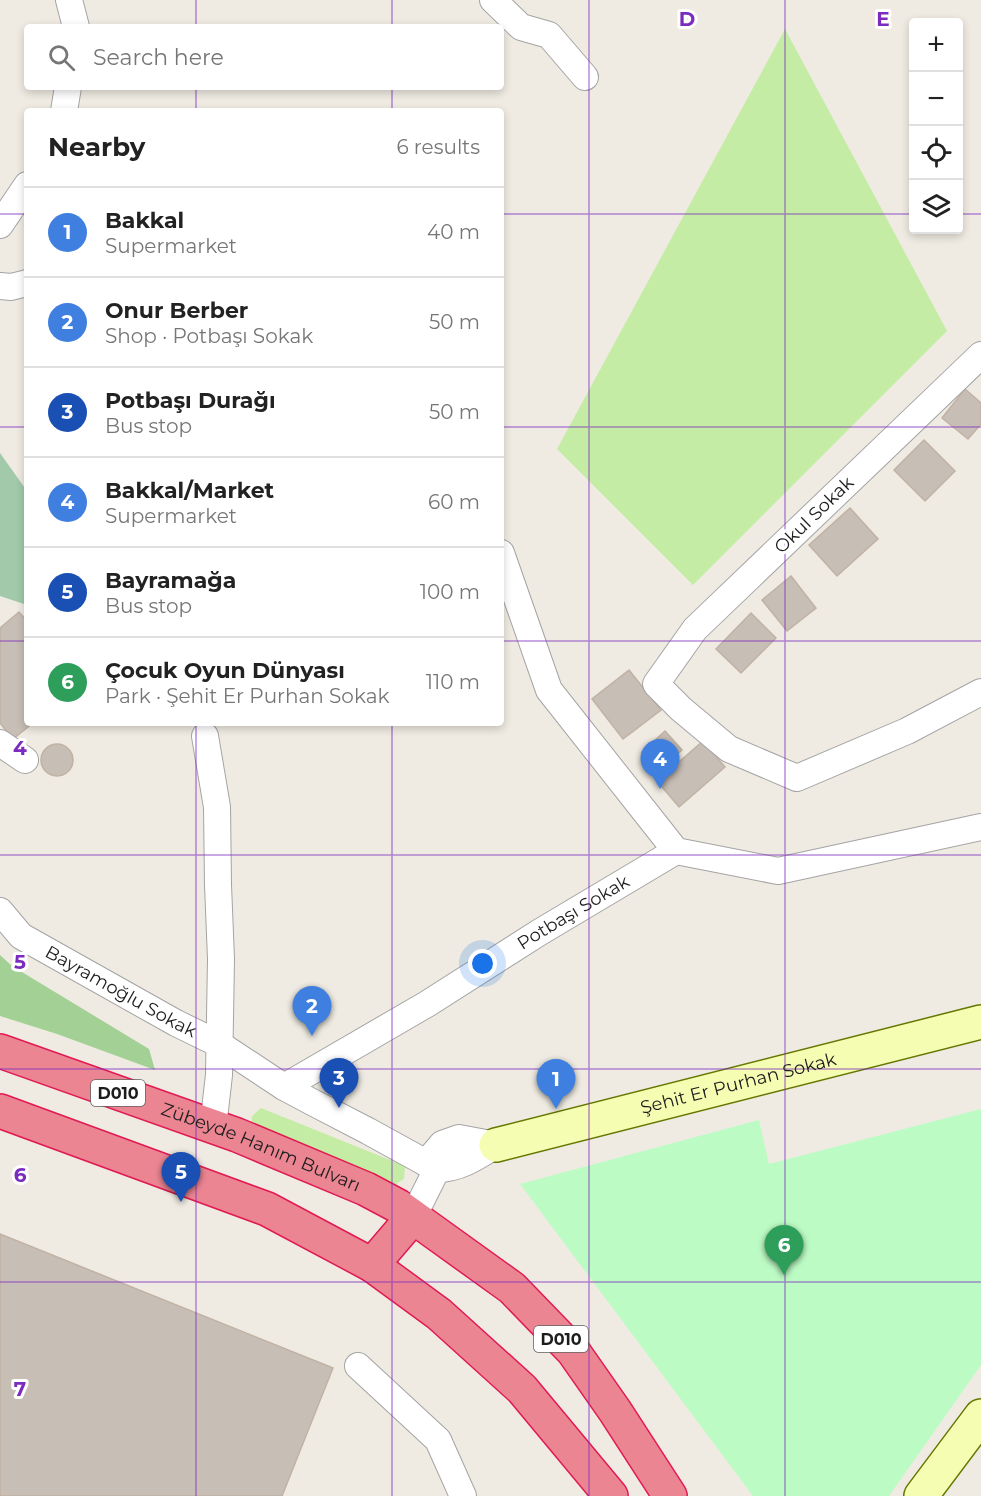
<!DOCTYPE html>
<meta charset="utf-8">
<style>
:root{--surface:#fff;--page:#f2f2f2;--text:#222;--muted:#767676;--line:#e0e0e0;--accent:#0f766e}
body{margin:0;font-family:Montserrat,sans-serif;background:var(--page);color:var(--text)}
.controls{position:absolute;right:18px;top:18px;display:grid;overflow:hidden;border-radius:6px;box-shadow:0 3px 9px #0003}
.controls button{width:54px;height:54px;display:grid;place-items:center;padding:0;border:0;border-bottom:2px solid var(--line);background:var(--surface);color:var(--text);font:30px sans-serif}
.you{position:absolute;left:483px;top:964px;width:21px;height:21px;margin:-15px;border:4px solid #fff;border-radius:50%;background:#1a73e8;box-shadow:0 0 0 9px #1a73e833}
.badge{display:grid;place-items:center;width:39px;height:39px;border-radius:50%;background:var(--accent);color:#fff;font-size:20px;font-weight:700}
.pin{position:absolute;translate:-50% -50px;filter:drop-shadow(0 2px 3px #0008)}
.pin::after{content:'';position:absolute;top:32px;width:21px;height:18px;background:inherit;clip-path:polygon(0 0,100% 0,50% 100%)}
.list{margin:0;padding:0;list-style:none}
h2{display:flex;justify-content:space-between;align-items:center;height:78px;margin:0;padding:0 24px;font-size:26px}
h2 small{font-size:20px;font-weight:400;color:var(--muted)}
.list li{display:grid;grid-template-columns:39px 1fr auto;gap:18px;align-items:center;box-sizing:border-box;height:90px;padding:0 24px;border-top:2px solid var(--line)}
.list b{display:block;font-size:22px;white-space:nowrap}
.list p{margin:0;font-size:20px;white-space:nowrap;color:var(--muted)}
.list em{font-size:20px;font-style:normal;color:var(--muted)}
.icon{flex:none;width:33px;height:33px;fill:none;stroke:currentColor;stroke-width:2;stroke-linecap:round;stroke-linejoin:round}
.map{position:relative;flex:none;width:981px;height:1496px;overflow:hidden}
.search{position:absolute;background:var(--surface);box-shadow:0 3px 9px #0003;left:24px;top:24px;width:480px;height:66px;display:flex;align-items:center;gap:15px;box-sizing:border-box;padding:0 21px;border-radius:6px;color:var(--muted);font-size:22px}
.panel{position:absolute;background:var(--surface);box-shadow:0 3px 9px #0003;left:24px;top:108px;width:480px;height:618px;border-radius:6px}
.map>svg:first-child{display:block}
.grass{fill:#c4eca4}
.forest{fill:#a3d094}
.cemetery{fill:#a2c9aa}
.park{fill:#bcfcc4}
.building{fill:#c7beb5;stroke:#c1b2a4;stroke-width:1.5}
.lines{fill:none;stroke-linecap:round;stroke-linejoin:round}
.street-casing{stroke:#a4a4a4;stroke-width:28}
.secondary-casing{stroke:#647800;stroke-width:36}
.highway-casing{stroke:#e11a53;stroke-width:36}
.street{stroke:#fff;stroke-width:26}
.secondary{stroke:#f5fdb2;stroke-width:33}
.highway{stroke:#eb8592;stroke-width:33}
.grid{fill:none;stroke:#7b2cbf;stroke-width:1.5;stroke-opacity:0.55}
.labels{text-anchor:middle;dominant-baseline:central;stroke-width:6;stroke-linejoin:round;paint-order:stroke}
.shield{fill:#fff;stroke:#616161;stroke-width:1.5}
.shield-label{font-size:16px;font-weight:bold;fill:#1d1d1d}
.street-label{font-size:18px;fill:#1d1d1d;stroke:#fff}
.grid-label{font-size:20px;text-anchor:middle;font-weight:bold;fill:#7b2cbf;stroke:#fff;stroke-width:6;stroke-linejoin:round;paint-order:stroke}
</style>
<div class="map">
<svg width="981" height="1496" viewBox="0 0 981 1496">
<rect width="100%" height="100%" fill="#efebe2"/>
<g class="grass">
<path d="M785 29 947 331 693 585 557 449Z"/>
<path d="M261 1108 405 1166 404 1179 393 1186 251 1126 252 1116Z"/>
</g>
<path class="forest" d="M0 955 12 966 149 1049 155 1070 57 1034 0 1016Z"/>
<path class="cemetery" d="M0 453 27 491V605L0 596Z"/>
<path class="park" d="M981 1109V1365L889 1496H753L520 1184 759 1120 769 1164Z"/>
<g class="building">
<path d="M965 389 981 403V424L968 439 942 418Z"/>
<path d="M924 440 955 471 925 501 894 470Z"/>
<path d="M850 508 878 539 837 576 809 545Z"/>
<path d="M791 576 816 608 787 631 762 600Z"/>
<path d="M19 612 27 621V723H33L13 739 0 723V628Z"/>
<path d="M751 613 776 638 741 673 716 649Z"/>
<path d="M629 670 661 710 623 739 592 699Z"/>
<path d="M665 731 682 750 658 771 642 752Z"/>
<path d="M703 741 725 767 679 807 657 781Z"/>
<circle cx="57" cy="760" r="16"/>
<path d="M0 1234 333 1368 282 1496H0Z"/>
</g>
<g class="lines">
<g class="street-casing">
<g id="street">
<path d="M69 0 76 27"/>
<path d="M493 0 521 27 549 35 585 77"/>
<path d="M64 111 68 87"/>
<path d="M0 225 27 185"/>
<path d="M0 286 11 287 27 283"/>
<path d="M981 355 695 629 656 684 681 709 729 749 797 778 907 731 981 692"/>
<path d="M501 553 549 690 676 851 778 871 981 827"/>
<path d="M205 736 217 807 218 885 221 959 219 1075 213 1127"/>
<path d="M0 743 25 760"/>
<path id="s1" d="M0 911 21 936 176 1023 219 1044 284 1087 312 1102 368 1131 437 1169C459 1169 477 1157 496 1145"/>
<path id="s2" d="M284 1087 427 1004 540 932 676 851"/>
<path d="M426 1163 442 1144 459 1138 496 1145"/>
<path d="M413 1217 437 1169"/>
<path d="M358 1366 438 1440 463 1496"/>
</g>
</g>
<g class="secondary-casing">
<g id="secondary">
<path id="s3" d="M496 1145 981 1022"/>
<path d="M921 1496 981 1416"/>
</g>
</g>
<g class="highway-casing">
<g id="highway">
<path id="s4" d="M0 1051 237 1135 366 1189 398 1206 512 1288 573 1351 615 1411 670 1496"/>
<path d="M0 1111 267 1209 372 1265 439 1314 522 1389 611 1496"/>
<path d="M372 1265 413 1217"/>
</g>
</g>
<use href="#street" class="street"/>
<use href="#secondary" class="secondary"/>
<use href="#highway" class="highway"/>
</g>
<path class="grid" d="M196 0V27M392 0V27M589 0V1496M785 0V1496M196 87V111M392 87V111M0 214H27M501 214H914M958 214H981M0 427H27M501 427H981M0 641H27M501 641H981M196 723V1496M392 723V1496M0 855H981M0 1069H981M0 1282H981"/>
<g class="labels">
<g class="shield">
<rect x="91" y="1080" width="54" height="26" rx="4.5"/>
<rect x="534" y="1326" width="54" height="26" rx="4.5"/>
</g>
<g class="shield-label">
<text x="118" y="1093">D010</text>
<text x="561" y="1339">D010</text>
</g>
<g class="street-label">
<text transform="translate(814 515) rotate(-44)">Okul Sokak</text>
<text stroke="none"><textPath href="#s2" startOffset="338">Potbaşı Sokak</textPath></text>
<text stroke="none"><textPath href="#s1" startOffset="147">Bayramoğlu Sokak</textPath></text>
<text stroke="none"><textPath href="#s3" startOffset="250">Şehit Er Purhan Sokak</textPath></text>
<text stroke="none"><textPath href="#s4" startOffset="278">Zübeyde Hanım Bulvarı</textPath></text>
</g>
</g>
<g class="grid-label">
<text x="687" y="26">D</text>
<text x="883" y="26">E</text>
<text x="20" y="755">4</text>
<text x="20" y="969">5</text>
<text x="20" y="1182">6</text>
<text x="20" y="1396">7</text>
</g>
</svg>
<div class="controls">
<button>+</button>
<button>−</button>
<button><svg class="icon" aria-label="locate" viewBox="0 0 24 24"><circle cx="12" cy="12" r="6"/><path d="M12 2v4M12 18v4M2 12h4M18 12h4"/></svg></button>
<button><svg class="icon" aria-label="layers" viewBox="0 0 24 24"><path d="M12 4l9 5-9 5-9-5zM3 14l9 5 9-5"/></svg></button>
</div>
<div class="you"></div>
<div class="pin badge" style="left:556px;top:1109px;background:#3f7fe0">1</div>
<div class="pin badge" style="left:312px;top:1036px;background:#3f7fe0">2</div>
<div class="pin badge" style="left:339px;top:1108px;background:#1a4fb4">3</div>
<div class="pin badge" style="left:660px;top:789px;background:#3f7fe0">4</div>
<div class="pin badge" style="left:181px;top:1202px;background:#1a4fb4">5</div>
<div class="pin badge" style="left:784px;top:1275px;background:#2e9e5b">6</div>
<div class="search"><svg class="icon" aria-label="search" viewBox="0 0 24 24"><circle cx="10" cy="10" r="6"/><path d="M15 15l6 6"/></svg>Search here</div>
<section class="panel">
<h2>Nearby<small>6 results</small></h2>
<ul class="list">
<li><span class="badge" style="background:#3f7fe0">1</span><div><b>Bakkal</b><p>Supermarket</p></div><em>40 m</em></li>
<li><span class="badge" style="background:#3f7fe0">2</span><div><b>Onur Berber</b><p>Shop · Potbaşı Sokak</p></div><em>50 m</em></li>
<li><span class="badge" style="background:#1a4fb4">3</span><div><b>Potbaşı Durağı</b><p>Bus stop</p></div><em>50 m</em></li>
<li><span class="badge" style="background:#3f7fe0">4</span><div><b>Bakkal/Market</b><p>Supermarket</p></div><em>60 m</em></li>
<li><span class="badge" style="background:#1a4fb4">5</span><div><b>Bayramağa</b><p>Bus stop</p></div><em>100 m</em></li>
<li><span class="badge" style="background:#2e9e5b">6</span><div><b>Çocuk Oyun Dünyası</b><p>Park · Şehit Er Purhan Sokak</p></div><em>110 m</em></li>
</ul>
</section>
</div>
